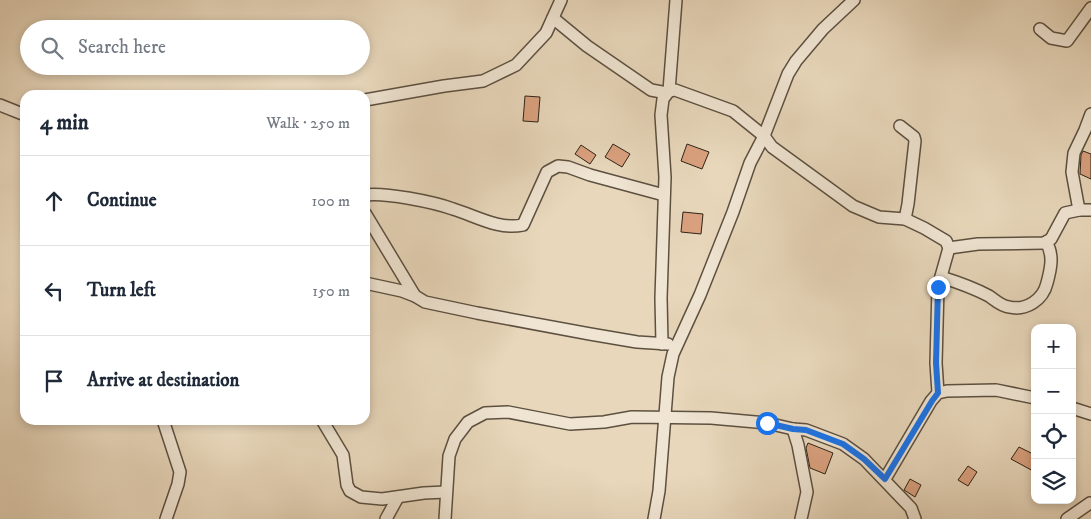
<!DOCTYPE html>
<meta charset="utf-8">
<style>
:root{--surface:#fff;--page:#f6f6f7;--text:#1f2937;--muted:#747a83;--line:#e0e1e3}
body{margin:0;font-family:"IM FELL DW Pica",serif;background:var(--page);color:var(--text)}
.controls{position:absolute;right:15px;bottom:15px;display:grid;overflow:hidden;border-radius:10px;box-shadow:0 2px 8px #0003}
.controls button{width:45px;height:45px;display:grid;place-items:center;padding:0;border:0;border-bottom:1px solid var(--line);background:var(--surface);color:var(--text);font:25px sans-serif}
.stop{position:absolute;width:15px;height:15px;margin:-11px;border:4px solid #1a73e8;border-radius:50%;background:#fff}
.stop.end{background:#1a73e8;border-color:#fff;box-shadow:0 1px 5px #0008}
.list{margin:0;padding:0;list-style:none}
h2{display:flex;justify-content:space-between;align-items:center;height:65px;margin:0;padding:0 20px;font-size:21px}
h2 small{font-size:16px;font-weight:400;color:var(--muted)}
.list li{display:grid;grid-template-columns:32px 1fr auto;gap:15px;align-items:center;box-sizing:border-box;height:90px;padding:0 20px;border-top:1px solid var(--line)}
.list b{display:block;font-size:19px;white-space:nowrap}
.list em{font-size:16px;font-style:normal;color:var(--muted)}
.icon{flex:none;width:28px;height:28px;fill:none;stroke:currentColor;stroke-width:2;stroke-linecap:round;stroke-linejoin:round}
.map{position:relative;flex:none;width:1091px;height:519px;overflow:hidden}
.search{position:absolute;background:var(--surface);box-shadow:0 2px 8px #0003;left:20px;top:20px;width:350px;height:55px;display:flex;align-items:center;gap:12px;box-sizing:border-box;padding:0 18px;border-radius:28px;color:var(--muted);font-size:19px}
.panel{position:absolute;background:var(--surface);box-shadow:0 2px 8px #0003;left:20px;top:90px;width:350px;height:335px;border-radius:15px}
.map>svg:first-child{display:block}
.building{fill:#daa17f;stroke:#2d2317}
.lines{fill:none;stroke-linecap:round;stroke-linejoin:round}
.street-casing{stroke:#5c5040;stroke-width:14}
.street{stroke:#f0e5d3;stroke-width:11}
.route{stroke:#1a73e8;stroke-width:6}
</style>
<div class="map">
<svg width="1091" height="519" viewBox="0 0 1091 519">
<rect width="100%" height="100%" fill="#e8d7bb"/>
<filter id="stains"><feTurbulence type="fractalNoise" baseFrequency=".004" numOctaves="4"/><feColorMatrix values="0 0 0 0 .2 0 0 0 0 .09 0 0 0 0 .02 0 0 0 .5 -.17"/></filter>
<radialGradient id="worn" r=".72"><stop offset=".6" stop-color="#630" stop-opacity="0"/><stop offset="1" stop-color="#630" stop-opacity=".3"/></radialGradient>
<g class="building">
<path d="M525 96 540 97 538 122 523 121Z"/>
<path d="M613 144 630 154 622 167 605 157Z"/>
<path d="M687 144 709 152 702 169 681 161Z"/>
<path d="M581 145 596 155 590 164 575 154Z"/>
<path d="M1083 151 1091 154V179L1080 174 1081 155Z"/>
<path d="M683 212 703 214 701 234 681 232Z"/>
<path d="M808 443 833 453 825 474 810 468 806 448Z"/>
<path d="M1019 447 1035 455V472L1011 459Z"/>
<path d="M968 466 977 472 968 486 958 480Z"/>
<path d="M910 479 921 485 915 497 904 490Z"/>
</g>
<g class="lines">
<g class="street-casing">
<g id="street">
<path d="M553 18 587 46 651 90 667 93"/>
<path d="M1040 29 1051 38 1067 41 1091 8"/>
<path d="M669 91 676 0"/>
<path d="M365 100 444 86 483 81 516 65 546 33 561 0"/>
<path d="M0 105 25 115"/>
<path d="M900 126 914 137 915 141 908 204 905 219"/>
<path d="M365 195C384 192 434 202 453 209 476 216 498 230 523 225L547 172 558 166 568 167 590 175 664 195"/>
<path d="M1079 210 1072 172 1074 153 1085 130 1091 114"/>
<path d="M365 213 415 296"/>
<path d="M949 248 978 244 1044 243 1051 239 1065 213 1079 210H1091"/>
<path d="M941 277C957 282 974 288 989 296 995 300 1001 306 1009 307 1026 311 1043 300 1047 283 1051 268 1054 255 1046 242"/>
<path d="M365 283 402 291 415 296 425 302 477 313 590 334 637 342 668 344"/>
<path d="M662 344 661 298 665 177 661 115 663 99 669 91 675 90 733 111 764 136 772 147 853 206 879 217 905 219 924 228 946 241 949 248 938 287 936 363 938 393"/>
<path d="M1072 408 1091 414"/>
<path d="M163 420 180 472 178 484 166 519"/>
<path d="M322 420 343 455 347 485 350 491 361 497 382 499 424 493 446 492"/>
<path d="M793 429 798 445 807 492 801 519"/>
<path d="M885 479 931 401 938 393 947 391 996 390 1035 398"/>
<path d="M386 519 398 497"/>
<path d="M445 519 449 456 455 439 468 422 485 413 508 412 570 424 604 422 632 417 711 418 767 423 793 429 806 430 843 444 864 459 911 508 915 519"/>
<path d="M654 519 659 491 668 377 673 354 700 295 733 212 750 163 764 136 788 74 796 61 823 29 854 0"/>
<path d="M1067 519 1090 503"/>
</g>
</g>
<use href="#street" class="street"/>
</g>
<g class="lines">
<path class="route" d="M767 423 793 429 806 430 843 444 864 459 885 479 932 401 938 393 936 363 938 287"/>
</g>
<rect width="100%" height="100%" filter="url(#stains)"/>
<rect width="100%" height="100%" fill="url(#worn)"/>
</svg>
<div class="controls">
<button>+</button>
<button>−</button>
<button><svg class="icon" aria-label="locate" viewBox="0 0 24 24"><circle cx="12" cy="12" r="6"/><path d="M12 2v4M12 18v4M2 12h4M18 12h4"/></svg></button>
<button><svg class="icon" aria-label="layers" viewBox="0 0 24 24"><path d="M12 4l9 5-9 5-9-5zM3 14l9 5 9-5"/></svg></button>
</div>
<div class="stop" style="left:767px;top:423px"></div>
<div class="stop end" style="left:938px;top:287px"></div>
<div class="search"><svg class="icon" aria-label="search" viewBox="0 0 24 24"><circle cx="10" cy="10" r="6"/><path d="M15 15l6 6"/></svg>Search here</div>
<section class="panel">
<h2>4 min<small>Walk · 250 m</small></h2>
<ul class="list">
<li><svg class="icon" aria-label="ahead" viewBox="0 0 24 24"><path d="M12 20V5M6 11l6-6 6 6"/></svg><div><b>Continue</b></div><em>100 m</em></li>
<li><svg class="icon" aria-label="left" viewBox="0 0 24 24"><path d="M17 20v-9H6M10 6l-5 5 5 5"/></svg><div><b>Turn left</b></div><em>150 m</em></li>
<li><svg class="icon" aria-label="arrive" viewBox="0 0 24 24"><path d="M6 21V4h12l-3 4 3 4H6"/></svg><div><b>Arrive at destination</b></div></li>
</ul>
</section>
</div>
